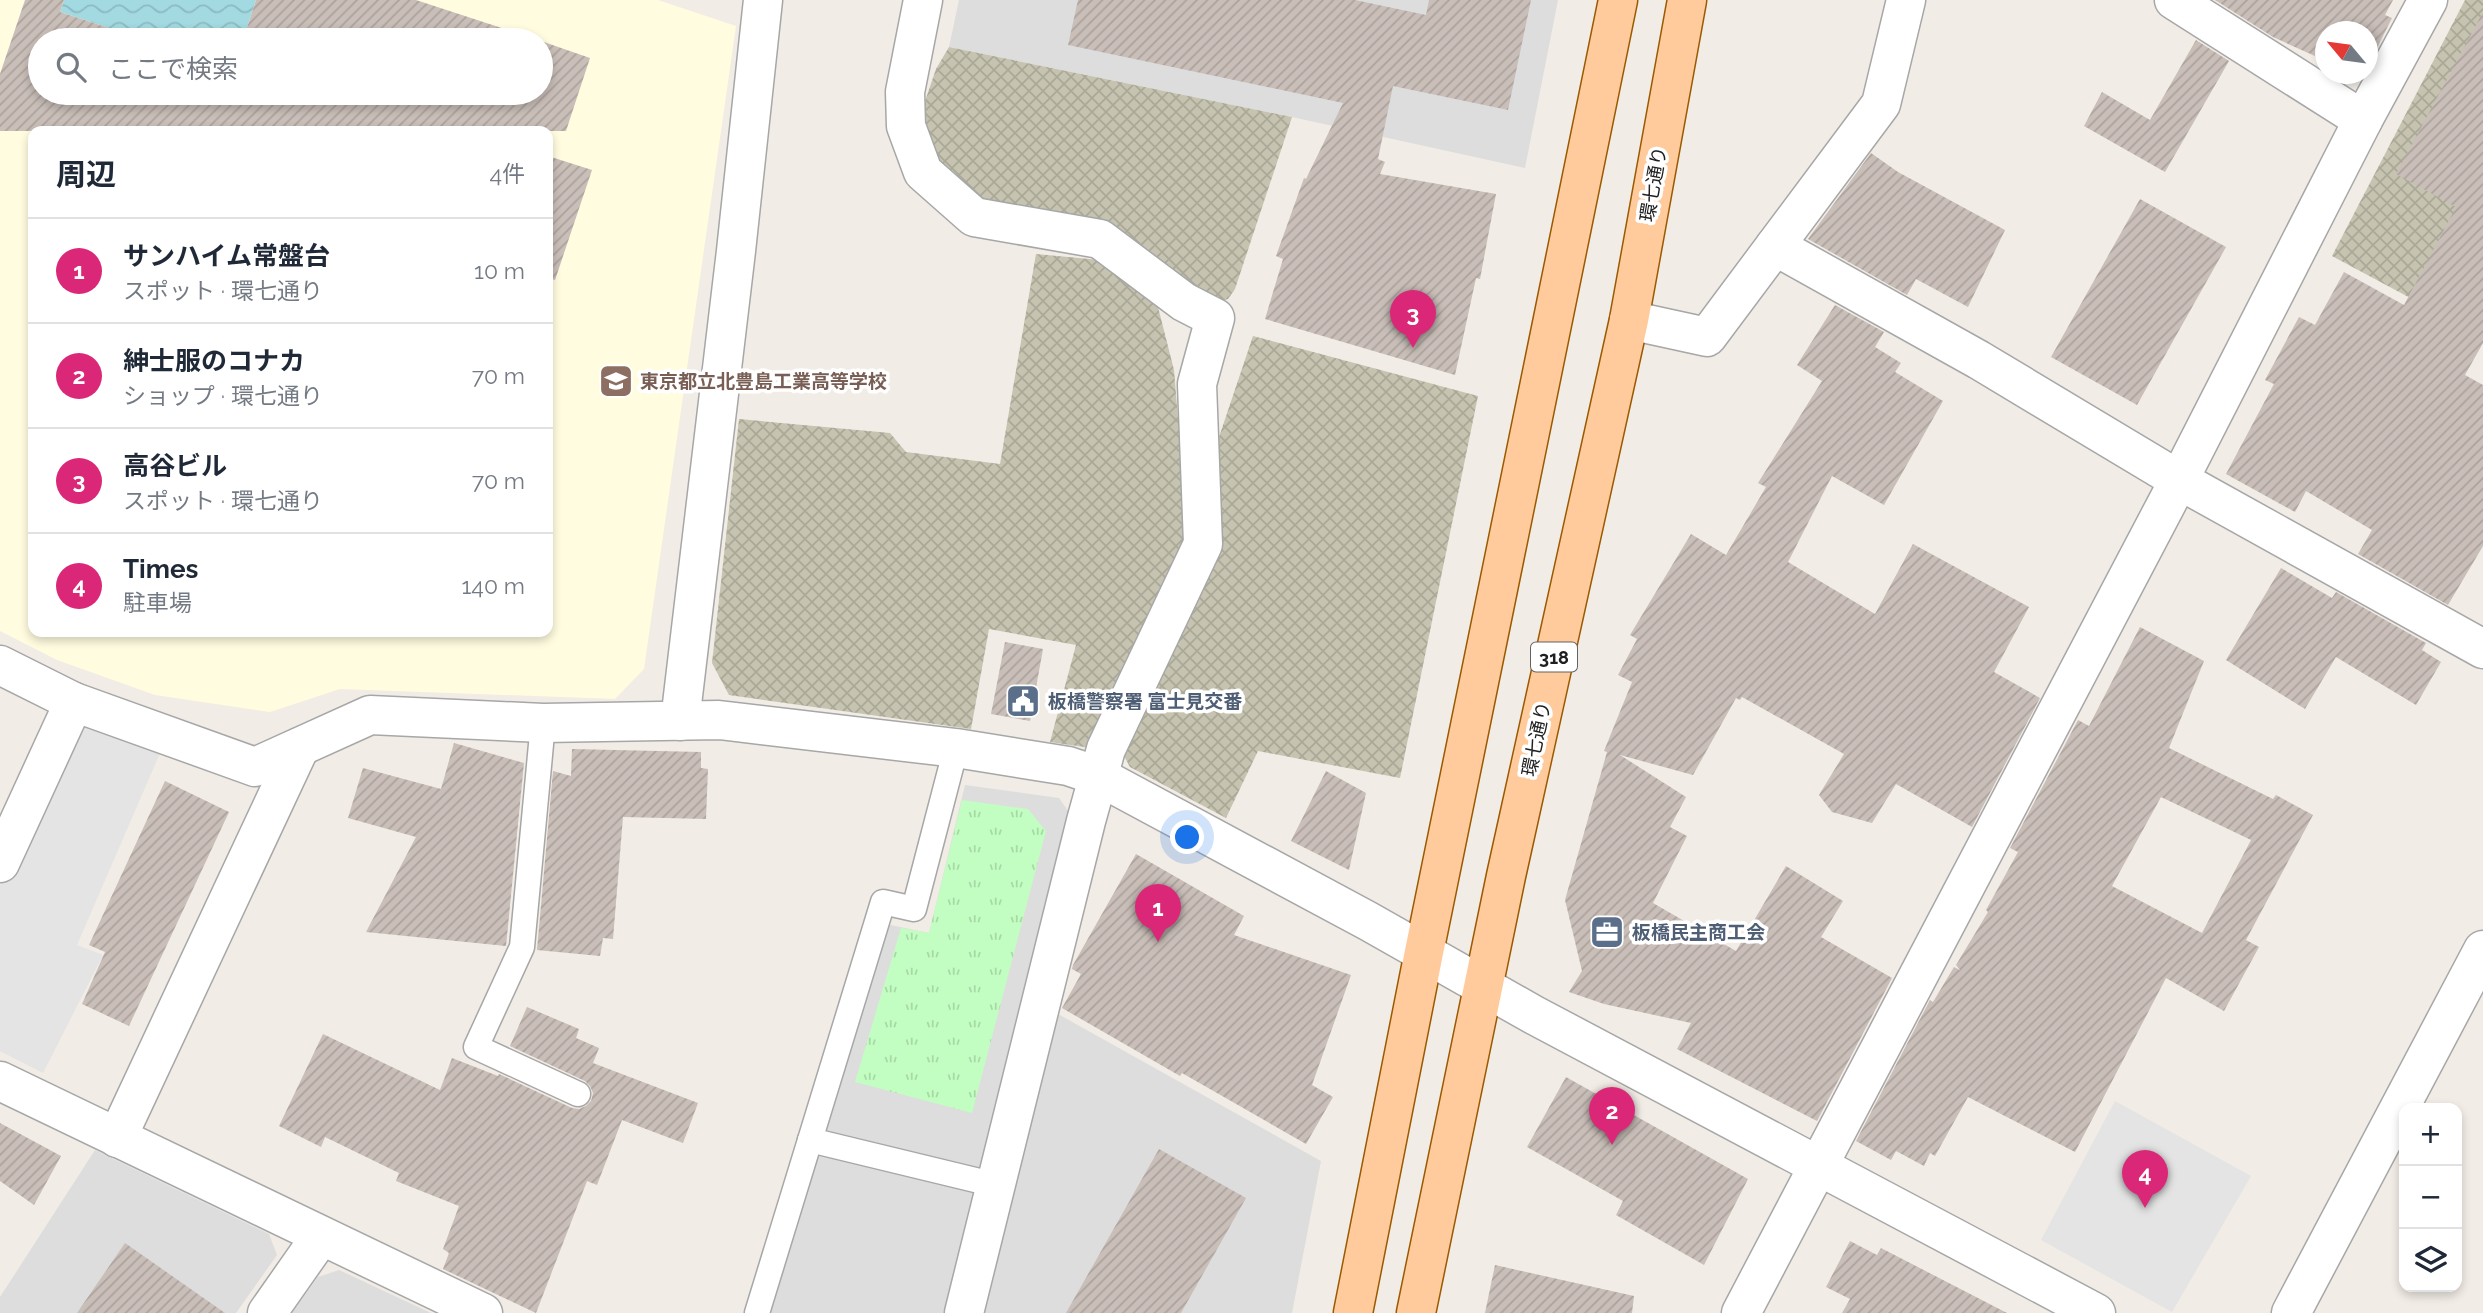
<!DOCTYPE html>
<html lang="ja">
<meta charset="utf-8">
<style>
:root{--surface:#fff;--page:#f6f6f7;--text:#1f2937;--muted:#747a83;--line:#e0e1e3;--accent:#db2777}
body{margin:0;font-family:Raleway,"Noto Sans JP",sans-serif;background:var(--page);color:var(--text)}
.controls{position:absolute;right:21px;bottom:21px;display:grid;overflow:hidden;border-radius:14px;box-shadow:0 4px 10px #0003}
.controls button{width:63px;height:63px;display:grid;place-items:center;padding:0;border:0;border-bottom:2px solid var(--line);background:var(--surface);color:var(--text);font:35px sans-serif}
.compass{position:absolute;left:2315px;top:21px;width:63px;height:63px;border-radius:50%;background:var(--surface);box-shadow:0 4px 10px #0003;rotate:299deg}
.you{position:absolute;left:1188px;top:838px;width:24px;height:24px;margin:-18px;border:5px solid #fff;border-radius:50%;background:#1a73e8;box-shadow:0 0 0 10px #1a73e833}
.badge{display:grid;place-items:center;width:46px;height:46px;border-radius:50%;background:var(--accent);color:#fff;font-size:23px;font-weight:700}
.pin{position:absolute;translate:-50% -58px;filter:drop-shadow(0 2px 4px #0008)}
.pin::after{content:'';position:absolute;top:37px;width:24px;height:21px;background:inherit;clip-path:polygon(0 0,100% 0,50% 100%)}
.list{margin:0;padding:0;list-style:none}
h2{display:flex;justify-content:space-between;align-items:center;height:91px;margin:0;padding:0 28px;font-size:30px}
h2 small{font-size:23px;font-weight:400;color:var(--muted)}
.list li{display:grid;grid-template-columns:46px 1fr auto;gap:21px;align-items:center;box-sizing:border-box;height:105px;padding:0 28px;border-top:2px solid var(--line)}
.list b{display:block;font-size:26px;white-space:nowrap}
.list p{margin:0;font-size:23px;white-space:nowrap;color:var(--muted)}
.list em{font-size:23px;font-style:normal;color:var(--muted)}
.icon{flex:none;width:38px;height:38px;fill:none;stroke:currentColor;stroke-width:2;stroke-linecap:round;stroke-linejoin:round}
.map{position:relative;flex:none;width:2483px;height:1313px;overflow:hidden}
.search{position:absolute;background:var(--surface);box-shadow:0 4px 10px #0003;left:28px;top:28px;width:525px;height:77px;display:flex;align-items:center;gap:18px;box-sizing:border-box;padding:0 24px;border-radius:38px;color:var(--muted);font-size:26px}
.panel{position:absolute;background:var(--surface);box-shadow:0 4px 10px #0003;left:28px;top:126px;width:525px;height:511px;border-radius:14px}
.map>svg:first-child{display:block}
.residential{fill:#dedddd}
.education{fill:#fffce0;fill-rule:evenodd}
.construction{fill:url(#construction-cross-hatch)}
.park{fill:url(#park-tufts)}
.parking{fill:#e4e4e4}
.water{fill:url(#water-waves)}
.building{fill:url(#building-hatch);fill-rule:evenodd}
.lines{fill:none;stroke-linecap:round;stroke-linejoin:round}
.lane-casing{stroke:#a7a7a7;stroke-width:27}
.street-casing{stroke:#a7a7a7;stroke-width:41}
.primary-casing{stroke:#9b5900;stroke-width:41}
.lane{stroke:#fff;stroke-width:24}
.street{stroke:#fff;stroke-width:38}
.primary{stroke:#ffcb9c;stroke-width:38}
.labels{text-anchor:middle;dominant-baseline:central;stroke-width:7;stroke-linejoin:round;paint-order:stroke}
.shield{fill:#fff;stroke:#636363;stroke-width:2}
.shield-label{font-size:18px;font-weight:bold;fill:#202020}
.street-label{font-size:19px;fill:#202020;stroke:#fff}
.education-label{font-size:19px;font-weight:bold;fill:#785e54;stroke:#fff;text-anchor:start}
.service-label{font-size:19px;font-weight:bold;fill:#4e5e75;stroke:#fff;text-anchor:start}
</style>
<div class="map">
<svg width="2483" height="1313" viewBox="0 0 2483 1313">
<defs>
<pattern id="construction-cross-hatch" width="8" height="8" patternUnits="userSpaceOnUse" patternTransform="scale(1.75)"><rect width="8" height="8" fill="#c6c4b0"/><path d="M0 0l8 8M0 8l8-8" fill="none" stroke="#aaa897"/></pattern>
<pattern id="park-tufts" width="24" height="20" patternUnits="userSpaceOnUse" patternTransform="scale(1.75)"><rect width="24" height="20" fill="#c2fdc1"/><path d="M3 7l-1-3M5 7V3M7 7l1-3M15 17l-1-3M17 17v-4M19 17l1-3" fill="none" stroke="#a6d9a6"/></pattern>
<pattern id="water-waves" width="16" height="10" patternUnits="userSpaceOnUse" patternTransform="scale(1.75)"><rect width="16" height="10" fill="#a3d9e1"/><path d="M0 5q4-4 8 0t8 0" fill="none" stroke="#8cbac1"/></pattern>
<pattern id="building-hatch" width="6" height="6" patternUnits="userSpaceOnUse" patternTransform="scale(1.75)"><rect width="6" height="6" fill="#c9beb8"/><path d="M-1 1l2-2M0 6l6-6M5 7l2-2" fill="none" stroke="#aca39e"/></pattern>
</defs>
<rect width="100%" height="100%" fill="#f1ece5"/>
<g class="residential">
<path d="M959 0H1558L1525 168 1292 117 949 47Z"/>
<path d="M965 785 1059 798 1071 815 948 1313H770L886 924 929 933Z"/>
<path d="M1058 1014 1321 1161 1292 1313H984Z"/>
<path d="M95 1150 269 1234 277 1255 236 1313H0V1297Z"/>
<path d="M339 1270 431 1313H292L318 1277Z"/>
</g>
<path class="education" d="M0 0H658L736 26 644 669 615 699 340 689 270 712 155 695 57 660 0 631ZM40 40H541V93H40ZM33 131H548V632H33Z"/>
<g class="construction">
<path d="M2465 0H2483V337L2332 256Z"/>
<path d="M949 47 1292 117 1235 289 1228 299 1218 302 987 204 936 163 921 113 936 69Z"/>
<path d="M1036 254 1100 260 1157 303 1174 370 1188 541 1091 748 1050 742 1076 645 989 629 971 729 729 695 712 663 739 419 890 433 906 452 1000 464Z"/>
<path d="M1253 336 1478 396 1400 778 1258 751 1226 818 1130 767 1124 756 1214 452Z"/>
</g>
<path class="park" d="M962 800 1028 809 1046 831 972 1113 855 1082 901 928 929 933Z"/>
<g class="parking">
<path d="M78 720 160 753 77 945 103 955 43 1073 0 1051V885Z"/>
<path d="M2115 1101 2251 1176 2172 1312 2041 1240Z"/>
</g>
<path class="water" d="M64 0H256L243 40H146L60 12Z"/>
<g class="building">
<path d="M25 0H64L60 12 146 40H40V93H541V41L590 58 566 131H0V74Z"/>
<path d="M256 0H416L538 40H243Z"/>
<path d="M1078 0H1355L1426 15 1429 0H1531L1508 110 1393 86 1378 159 1385 162 1380 174 1496 194 1480 279 1476 278 1455 375 1265 319 1283 259 1276 256 1304 178 1306 179 1343 103 1068 45Z"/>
<path d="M2215 0H2393L2385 15 2392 18 2368 66V32H2326V61L2273 37Z"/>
<path d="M2483 12V343L2465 375 2483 385V546L2448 605 2358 554 2372 530 2306 491 2295 512 2226 474 2274 384 2265 380 2299 317 2315 325 2344 272 2404 305 2456 207 2396 174Z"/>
<path d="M2196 40 2229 61 2165 172 2084 126 2102 92 2150 120Z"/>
<path d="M1871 153 1898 172 2005 230 1968 307 1916 279 1907 295 1808 239Z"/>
<path d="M548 156 592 170 555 280 548 278Z"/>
<path d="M2140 199 2226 247 2137 405 2051 357Z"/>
<path d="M1835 305 1884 332 1875 347 1901 363 1895 372 1943 401 1884 505 1832 476 1788 562 1875 614 1913 544 2029 607 1994 672 2040 698 1972 827 1896 784 1872 823 1832 812 1819 795 1844 754 1742 697 1740 700 1736 698 1693 775 1620 755 1686 797 1670 827 1687 836 1653 903 1736 951 1786 866 1843 901 1821 937 1892 978 1817 1121 1677 1049 1691 1023 1604 1004 1569 992 1582 971 1565 900 1607 752 1604 751 1632 682 1618 675 1637 639 1630 635 1691 534 1726 555 1766 487 1758 483 1822 381 1797 365Z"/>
<path d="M2281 568 2332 598 2336 592 2426 643 2422 650 2441 662 2416 705 2336 657 2305 709 2226 660Z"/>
<path d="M2140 627 2204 661 2169 748 2273 799 2276 795 2313 815 2246 940 2259 947 2224 1011 2166 978 2075 1152 1968 1097 1935 1156 1930 1153 1924 1166 1896 1151 1891 1160 1856 1141 1930 1000 1933 1002 1954 967 1960 970 1956 965 1988 912 1986 910 2018 852 2010 848 2078 720 2089 726ZM2161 797 2251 840 2202 933 2112 886Z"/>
<path d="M1005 642 1043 649 1030 721 991 714Z"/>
<path d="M454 743 524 763 506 946 366 932 416 837 348 818 363 768 441 789Z"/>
<path d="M572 749 701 752V768L708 769 706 819 623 817 613 939 603 938 600 956 537 950 553 771 571 776Z"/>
<path d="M1326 771 1366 793 1349 870 1291 841Z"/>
<path d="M165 781 229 812 129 1026 82 1004 105 952 89 945Z"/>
<path d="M1136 854 1244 916 1234 935 1351 975 1312 1085 1333 1097 1306 1144 1182 1073 1180 1076 1062 1008 1081 974 1072 969 1073 965Z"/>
<path d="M527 1007 579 1029 576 1038 599 1048 593 1063 698 1103 683 1143 622 1120 597 1185 587 1181 536 1313 443 1269 449 1253 443 1249 459 1206 396 1181 399 1173 325 1137 321 1147 279 1126 323 1034 440 1090 452 1058 498 1076 499 1074 572 1108 579 1109 586 1106 591 1101 593 1093 590 1086 585 1081 510 1046Z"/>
<path d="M1566 1077 1748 1179 1704 1265 1616 1215 1623 1201 1527 1147Z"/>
<path d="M0 1123 61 1156 34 1205 0 1181Z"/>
<path d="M1159 1149 1246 1198 1181 1313H1066Z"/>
<path d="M1850 1241 1877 1255 1881 1248 2007 1313H1842L1850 1299 1826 1287Z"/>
<path d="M125 1243 225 1313H77Z"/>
<path d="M1495 1265 1634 1296 1632 1313H1485Z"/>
</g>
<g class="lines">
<g class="lane-casing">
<g id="lane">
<path d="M543 723 522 947 476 1047 578 1094"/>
<path d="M810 1140 996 1185"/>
<path d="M757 1313 883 902 914 909 956 748"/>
</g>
</g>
<g class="street-casing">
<g id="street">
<path d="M923 0 905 92 906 126 923 172 974 217 1100 239 1184 302 1215 318 1197 384 1203 544 1106 749 1086 821 964 1313"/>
<path d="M2174 0 2363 120"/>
<path d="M1775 246 1979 360 2179 480 2483 649"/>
<path d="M1629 320 1707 337 1881 104 1906 0"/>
<path d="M0 665 74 702 255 767 370 715 543 723 719 720 956 748 1068 766 1098 776 1368 921 1534 1015 2096 1313"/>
<path d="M680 721 736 251 763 0"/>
<path d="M0 863 74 702"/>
<path d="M0 1081 483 1313"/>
<path d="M117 1138 300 747"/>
<path d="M267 1313 321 1236"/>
<path d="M1741 1313 2179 480 2363 120 2428 0"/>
<path d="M2291 1313 2483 950"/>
</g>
</g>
<g class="primary-casing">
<g id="primary">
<path d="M1353 1313 1424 952 1618 0"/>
<path d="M1416 1313 1506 876 1629 320 1687 0"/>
</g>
</g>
<use href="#lane" class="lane"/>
<use href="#street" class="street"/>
<use href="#primary" class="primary"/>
</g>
<defs>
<g id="school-square" transform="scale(1.75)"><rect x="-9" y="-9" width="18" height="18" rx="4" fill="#8d6e63" stroke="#fff"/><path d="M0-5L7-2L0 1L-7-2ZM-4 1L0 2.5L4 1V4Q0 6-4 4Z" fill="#fff"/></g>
<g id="civic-square" transform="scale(1.75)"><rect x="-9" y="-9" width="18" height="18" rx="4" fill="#5c6f8a" stroke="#fff"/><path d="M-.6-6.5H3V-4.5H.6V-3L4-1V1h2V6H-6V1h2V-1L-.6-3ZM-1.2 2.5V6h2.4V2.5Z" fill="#fff"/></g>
<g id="office-square" transform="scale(1.75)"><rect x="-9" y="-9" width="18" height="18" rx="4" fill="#5c6f8a" stroke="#fff"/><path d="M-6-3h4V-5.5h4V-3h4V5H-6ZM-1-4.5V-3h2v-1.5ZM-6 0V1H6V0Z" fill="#fff"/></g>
</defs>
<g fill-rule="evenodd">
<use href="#school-square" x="616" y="381"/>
<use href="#civic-square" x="1023" y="701"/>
<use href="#office-square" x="1607" y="932"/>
</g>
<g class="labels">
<rect class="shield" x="1531" y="642.5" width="46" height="29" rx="5"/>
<g class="shield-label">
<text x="1554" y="657">318</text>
</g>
<g class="street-label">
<text transform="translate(1653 184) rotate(-80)">環七通り</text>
<text transform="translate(1536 739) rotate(-78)">環七通り</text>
</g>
<g class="education-label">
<text x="640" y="381">東京都立北豊島工業高等学校</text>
</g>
<g class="service-label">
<text x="1048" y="701">板橋警察署 富士見交番</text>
<text x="1632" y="932">板橋民主商工会</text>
</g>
</g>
</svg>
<div class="controls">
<button>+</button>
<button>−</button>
<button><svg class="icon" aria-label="layers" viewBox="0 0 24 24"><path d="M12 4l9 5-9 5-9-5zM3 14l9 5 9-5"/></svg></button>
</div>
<svg class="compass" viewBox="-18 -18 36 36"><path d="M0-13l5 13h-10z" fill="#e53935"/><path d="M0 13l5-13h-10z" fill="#747a83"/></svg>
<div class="you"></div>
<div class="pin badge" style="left:1158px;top:942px">1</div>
<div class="pin badge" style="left:1612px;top:1145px">2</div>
<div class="pin badge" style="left:1413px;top:348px">3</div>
<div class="pin badge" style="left:2145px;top:1208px">4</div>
<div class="search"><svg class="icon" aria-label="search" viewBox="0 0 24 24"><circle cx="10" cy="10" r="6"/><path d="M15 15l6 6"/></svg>ここで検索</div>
<section class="panel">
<h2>周辺<small>4件</small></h2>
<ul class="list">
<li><span class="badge">1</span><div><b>サンハイム常盤台</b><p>スポット · 環七通り</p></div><em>10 m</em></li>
<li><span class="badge">2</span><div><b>紳士服のコナカ</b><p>ショップ · 環七通り</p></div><em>70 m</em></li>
<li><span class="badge">3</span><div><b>高谷ビル</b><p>スポット · 環七通り</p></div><em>70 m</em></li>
<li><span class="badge">4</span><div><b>Times</b><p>駐車場</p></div><em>140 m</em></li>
</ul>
</section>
</div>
